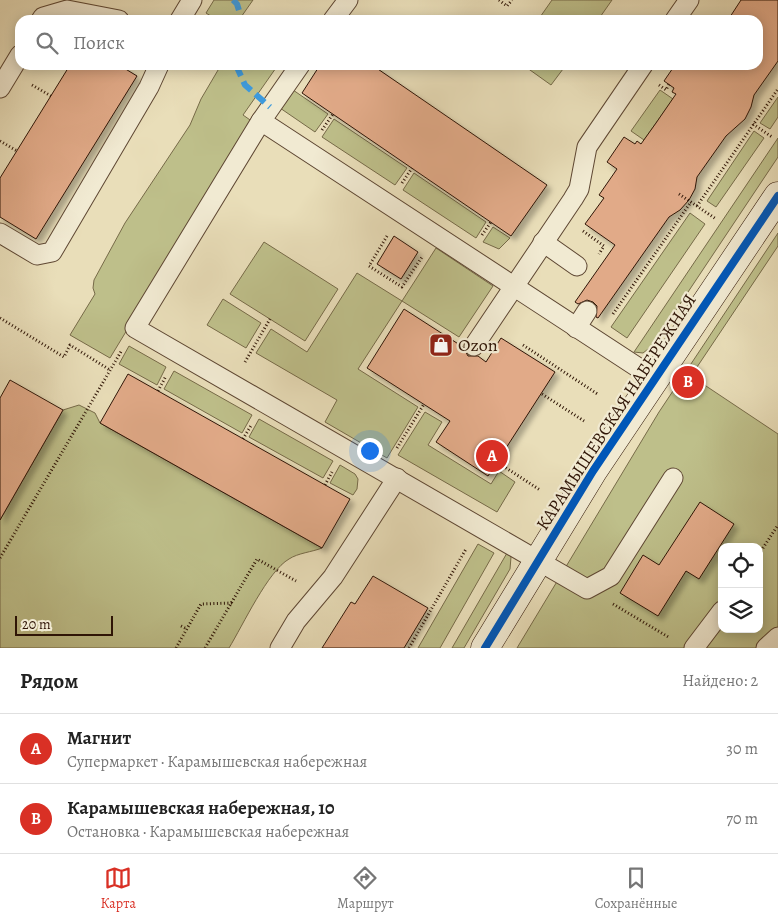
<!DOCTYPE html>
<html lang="ru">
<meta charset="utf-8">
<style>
:root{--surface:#fff;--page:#f2f2f2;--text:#222;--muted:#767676;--line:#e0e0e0;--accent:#d93025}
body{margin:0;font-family:Alegreya,serif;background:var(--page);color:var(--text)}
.controls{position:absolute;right:15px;bottom:15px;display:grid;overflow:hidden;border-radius:10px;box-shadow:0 2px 12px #0003}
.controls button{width:45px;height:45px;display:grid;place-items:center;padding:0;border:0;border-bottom:1px solid var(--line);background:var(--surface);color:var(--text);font:25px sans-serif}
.scale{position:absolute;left:15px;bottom:12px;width:98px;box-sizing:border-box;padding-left:5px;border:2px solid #2f1506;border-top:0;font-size:14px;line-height:18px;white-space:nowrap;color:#2f1506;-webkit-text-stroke:4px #f1ead2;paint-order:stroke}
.you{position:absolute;left:369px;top:450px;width:18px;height:18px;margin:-12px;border:4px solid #fff;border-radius:50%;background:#1a73e8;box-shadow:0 0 0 8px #1a73e833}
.badge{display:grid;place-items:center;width:32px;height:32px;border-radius:50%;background:var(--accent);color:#fff;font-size:16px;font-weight:700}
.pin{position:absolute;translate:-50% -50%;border:2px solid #fff;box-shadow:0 1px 5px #0006}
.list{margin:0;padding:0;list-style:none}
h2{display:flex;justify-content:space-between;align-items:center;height:65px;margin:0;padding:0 20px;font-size:21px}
h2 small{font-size:16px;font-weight:400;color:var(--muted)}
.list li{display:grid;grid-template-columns:32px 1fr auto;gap:15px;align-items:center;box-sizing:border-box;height:70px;padding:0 20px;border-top:1px solid var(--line)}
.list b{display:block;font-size:19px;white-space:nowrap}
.list p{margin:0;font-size:16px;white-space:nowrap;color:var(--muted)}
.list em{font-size:16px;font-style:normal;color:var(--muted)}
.icon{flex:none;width:28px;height:28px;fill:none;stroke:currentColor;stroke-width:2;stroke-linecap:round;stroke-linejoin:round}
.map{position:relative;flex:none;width:778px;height:648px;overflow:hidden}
.search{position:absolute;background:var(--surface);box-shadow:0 2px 12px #0003;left:15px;right:15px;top:15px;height:55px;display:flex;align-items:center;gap:12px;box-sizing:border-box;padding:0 18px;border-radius:15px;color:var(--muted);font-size:19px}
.sheet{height:205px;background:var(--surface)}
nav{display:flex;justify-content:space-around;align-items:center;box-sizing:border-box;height:70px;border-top:1px solid var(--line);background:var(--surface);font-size:14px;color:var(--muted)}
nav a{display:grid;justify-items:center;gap:2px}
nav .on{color:var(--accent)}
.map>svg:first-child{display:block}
.green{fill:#bebf8a;stroke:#766a48;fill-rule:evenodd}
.building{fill:#e1aa88;stroke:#2f1506;filter:url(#shadow)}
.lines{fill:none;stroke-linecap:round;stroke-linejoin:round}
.lane-casing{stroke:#5e4733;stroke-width:21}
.secondary-casing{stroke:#2f1506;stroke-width:29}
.path{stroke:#2f1506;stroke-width:3;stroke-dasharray:1 2.5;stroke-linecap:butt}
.lane{stroke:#f1ead2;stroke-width:19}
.secondary{stroke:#f1ead2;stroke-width:28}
.quiet{stroke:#3d9add;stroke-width:6;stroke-dasharray:12 6;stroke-linecap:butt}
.cycleway-casing{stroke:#f1ead2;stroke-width:11}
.cycleway{stroke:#0057b8;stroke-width:8}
.labels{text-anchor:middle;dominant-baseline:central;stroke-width:4.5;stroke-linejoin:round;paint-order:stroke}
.poi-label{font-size:18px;fill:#2f1506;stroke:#f1ead2;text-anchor:start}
.street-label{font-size:18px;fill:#2f1506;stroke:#f1ead2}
</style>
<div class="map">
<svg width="778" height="648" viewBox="0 0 778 648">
<defs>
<filter id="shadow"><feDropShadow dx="4.5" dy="4.5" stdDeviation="2.5" flood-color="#0004"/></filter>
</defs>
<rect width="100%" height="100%" fill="#e9deb9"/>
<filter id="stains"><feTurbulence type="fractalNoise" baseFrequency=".004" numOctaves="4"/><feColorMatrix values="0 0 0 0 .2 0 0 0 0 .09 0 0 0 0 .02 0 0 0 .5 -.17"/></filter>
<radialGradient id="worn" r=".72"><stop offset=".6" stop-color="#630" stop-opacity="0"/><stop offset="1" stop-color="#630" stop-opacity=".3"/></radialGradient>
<g class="green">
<path d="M214 0H253L239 20H217L206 13Z"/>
<path d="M552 0H612L598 20H538Z"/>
<path d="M221 65H278L243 115 253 122 110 358 70 335 95 294 93 288 94 280 125 223 190 125 201 99Z"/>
<path d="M523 65H566L551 85Z"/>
<path d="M293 90 328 114 315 132 280 108Z"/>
<path d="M660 90 673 99 644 140 631 131Z"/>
<path d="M778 97V117L770 129 760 123Z"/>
<path d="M334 119 407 168 395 185 322 137Z"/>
<path d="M754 131 764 138 716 207 707 201Z"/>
<path d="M778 138V157L652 346 643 353 634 352Z"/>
<path d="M414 173 486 222 476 238 403 190Z"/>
<path d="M690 213 705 224 627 338 611 327Z"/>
<path d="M493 227 510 238 499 249 483 242Z"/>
<path d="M778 233V246L691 376 778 434V648H517L659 412ZM722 547H759V629H722Z"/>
<path d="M264 242 338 289 305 341 230 294Z"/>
<path d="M436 248 493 286 459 337 402 301 358 369 418 407 387 458 325 422 337 400 256 353 271 329 307 352 357 273 402 301Z"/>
<path d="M223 299 261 323 246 348 207 325Z"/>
<path d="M129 346 166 367 157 385 119 364Z"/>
<path d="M174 371 252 415 242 433 164 389Z"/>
<path d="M79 405 95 413 100 423 322 548C312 552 298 553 289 559 268 571 243 625 229 648H0V520L63 410Z"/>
<path d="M425 412 442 422 428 445 491 484 499 471 515 482 497 512 398 455Z"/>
<path d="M259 419 333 461 323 478 249 437Z"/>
<path d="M340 465 355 474 358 479 357 489 353 495 330 483Z"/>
<path d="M478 544 494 553 440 648H418Z"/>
<path d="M507 553 511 557 510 569 464 648H452Z"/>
</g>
<g class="building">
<path d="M741 0H778V61L754 95 751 107 745 119 726 136 697 177 695 189 689 200 680 210 669 217 598 318 596 317 597 306 593 302 587 300 578 304 575 302 615 245 585 224 604 198 599 195 617 169 607 162 624 137 635 144 637 141 641 144 656 123 676 94 672 92 674 88 664 81 675 65H758V20H728Z"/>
<path d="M70 65H119L137 76 36 239 0 217V178Z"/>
<path d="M320 65H372L547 185 511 236 302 93Z"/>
<path d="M394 236 418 252 401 279 377 264Z"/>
<path d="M404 309 463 347 468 356H478L486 362 501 338 555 372 488 476 436 442 450 421 367 368Z"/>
<path d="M128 374 350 499 322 548 100 423Z"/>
<path d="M10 380 63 410 0 520V398Z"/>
<path d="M700 502 734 524 699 579 686 571 658 616 620 593 643 555 659 565Z"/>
<path d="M373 576 428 608 404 648H322L351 602 355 604Z"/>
</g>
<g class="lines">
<g class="lane-casing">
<g id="lane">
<path d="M41 20 43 17 67 10 119 20"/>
<path d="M180 20 192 0"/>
<path d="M333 20 348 0"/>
<path d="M675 20 689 0"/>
<path d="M0 88 20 55"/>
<path d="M261 121 300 65"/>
<path d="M0 233 37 255 52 252 149 87 159 65"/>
<path d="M543 242 577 266"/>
<path d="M576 328 587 311"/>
<path d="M474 346 573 199 579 189 587 147 643 65"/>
<path d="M654 378 261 121 135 328 587 589 611 576 673 478"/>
<path d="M280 648 296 621 333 577 397 478"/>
<path d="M694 648 722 611"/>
<path d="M766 648 778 637"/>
</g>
</g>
<g class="secondary-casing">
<path id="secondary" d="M485 648 593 471 778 196"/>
</g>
<g class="path">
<path d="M499 0 507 6 512 0"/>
<path d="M32 85 51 96"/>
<path d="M659 85 666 90 669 84"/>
<path d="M753 124 772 137"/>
<path d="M322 130 333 114"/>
<path d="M0 141 17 151"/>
<path d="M402 183 412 168"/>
<path d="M679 194 716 219"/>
<path d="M697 206 778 89"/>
<path d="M583 231 604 246 599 254"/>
<path d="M482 235 491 222"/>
<path d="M387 236 369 266 402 287 422 257"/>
<path d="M613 314 691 202"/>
<path d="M0 318 64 357 70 345 110 370"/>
<path d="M523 345 599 395"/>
<path d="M245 362 270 319"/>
<path d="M158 391 166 376"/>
<path d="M542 394 584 421"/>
<path d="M243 439 252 424"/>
<path d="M397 448 424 404"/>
<path d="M497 462 540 490"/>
<path d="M325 485 332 472"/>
<path d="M759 554 778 525"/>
<path d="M0 558 122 350"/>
<path d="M613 604 670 638"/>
<path d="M181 626 187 629"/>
<path d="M176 648 201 604 232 603"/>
<path d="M205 648 257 559 296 581"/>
<path d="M409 648 466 549"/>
</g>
<use href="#lane" class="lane"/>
<use href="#secondary" class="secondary"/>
<g class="quiet">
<path d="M233 0 237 4 242 20"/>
<path d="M236 65 245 85 270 107"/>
</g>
<g class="cycleway-casing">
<path id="cycleway" d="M485 648 593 471 778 196"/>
</g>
<use href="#cycleway" class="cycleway"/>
</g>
<defs>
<g id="shop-square" transform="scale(1.25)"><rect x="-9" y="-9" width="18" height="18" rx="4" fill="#8f2418" stroke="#f1ead2"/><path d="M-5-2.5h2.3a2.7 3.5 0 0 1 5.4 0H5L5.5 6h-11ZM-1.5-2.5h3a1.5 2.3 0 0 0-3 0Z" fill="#fff"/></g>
</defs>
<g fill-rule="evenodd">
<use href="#shop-square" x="441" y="345"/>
</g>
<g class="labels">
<g class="poi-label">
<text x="458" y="345">Ozon</text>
</g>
<g class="street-label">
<text transform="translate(616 412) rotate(-57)">КАРАМЫШЕВСКАЯ НАБЕРЕЖНАЯ</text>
</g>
</g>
<rect width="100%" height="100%" filter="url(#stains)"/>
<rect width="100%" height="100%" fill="url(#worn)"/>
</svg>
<div class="controls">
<button><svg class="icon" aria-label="locate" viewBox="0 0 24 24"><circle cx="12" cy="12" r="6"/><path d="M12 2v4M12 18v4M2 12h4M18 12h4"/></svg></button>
<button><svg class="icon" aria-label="layers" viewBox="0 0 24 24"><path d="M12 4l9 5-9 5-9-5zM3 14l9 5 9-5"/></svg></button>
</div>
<div class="scale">20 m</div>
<div class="you"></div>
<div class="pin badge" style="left:492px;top:456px">A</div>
<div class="pin badge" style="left:688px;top:382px">B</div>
<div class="search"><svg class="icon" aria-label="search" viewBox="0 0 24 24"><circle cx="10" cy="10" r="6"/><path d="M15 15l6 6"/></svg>Поиск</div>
</div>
<section class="sheet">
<h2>Рядом<small>Найдено: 2</small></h2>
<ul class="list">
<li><span class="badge">A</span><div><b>Магнит</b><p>Супермаркет · Карамышевская набережная</p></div><em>30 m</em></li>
<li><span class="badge">B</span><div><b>Карамышевская набережная, 10</b><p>Остановка · Карамышевская набережная</p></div><em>70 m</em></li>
</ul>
</section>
<nav>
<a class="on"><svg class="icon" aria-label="map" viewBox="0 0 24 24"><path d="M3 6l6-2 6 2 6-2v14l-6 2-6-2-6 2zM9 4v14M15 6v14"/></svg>Карта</a>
<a><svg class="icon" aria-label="directions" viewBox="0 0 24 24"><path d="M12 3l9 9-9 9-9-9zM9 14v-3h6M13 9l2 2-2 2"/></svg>Маршрут</a>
<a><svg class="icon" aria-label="saved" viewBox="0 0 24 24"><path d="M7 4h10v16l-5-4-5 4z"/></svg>Сохранённые</a>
</nav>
